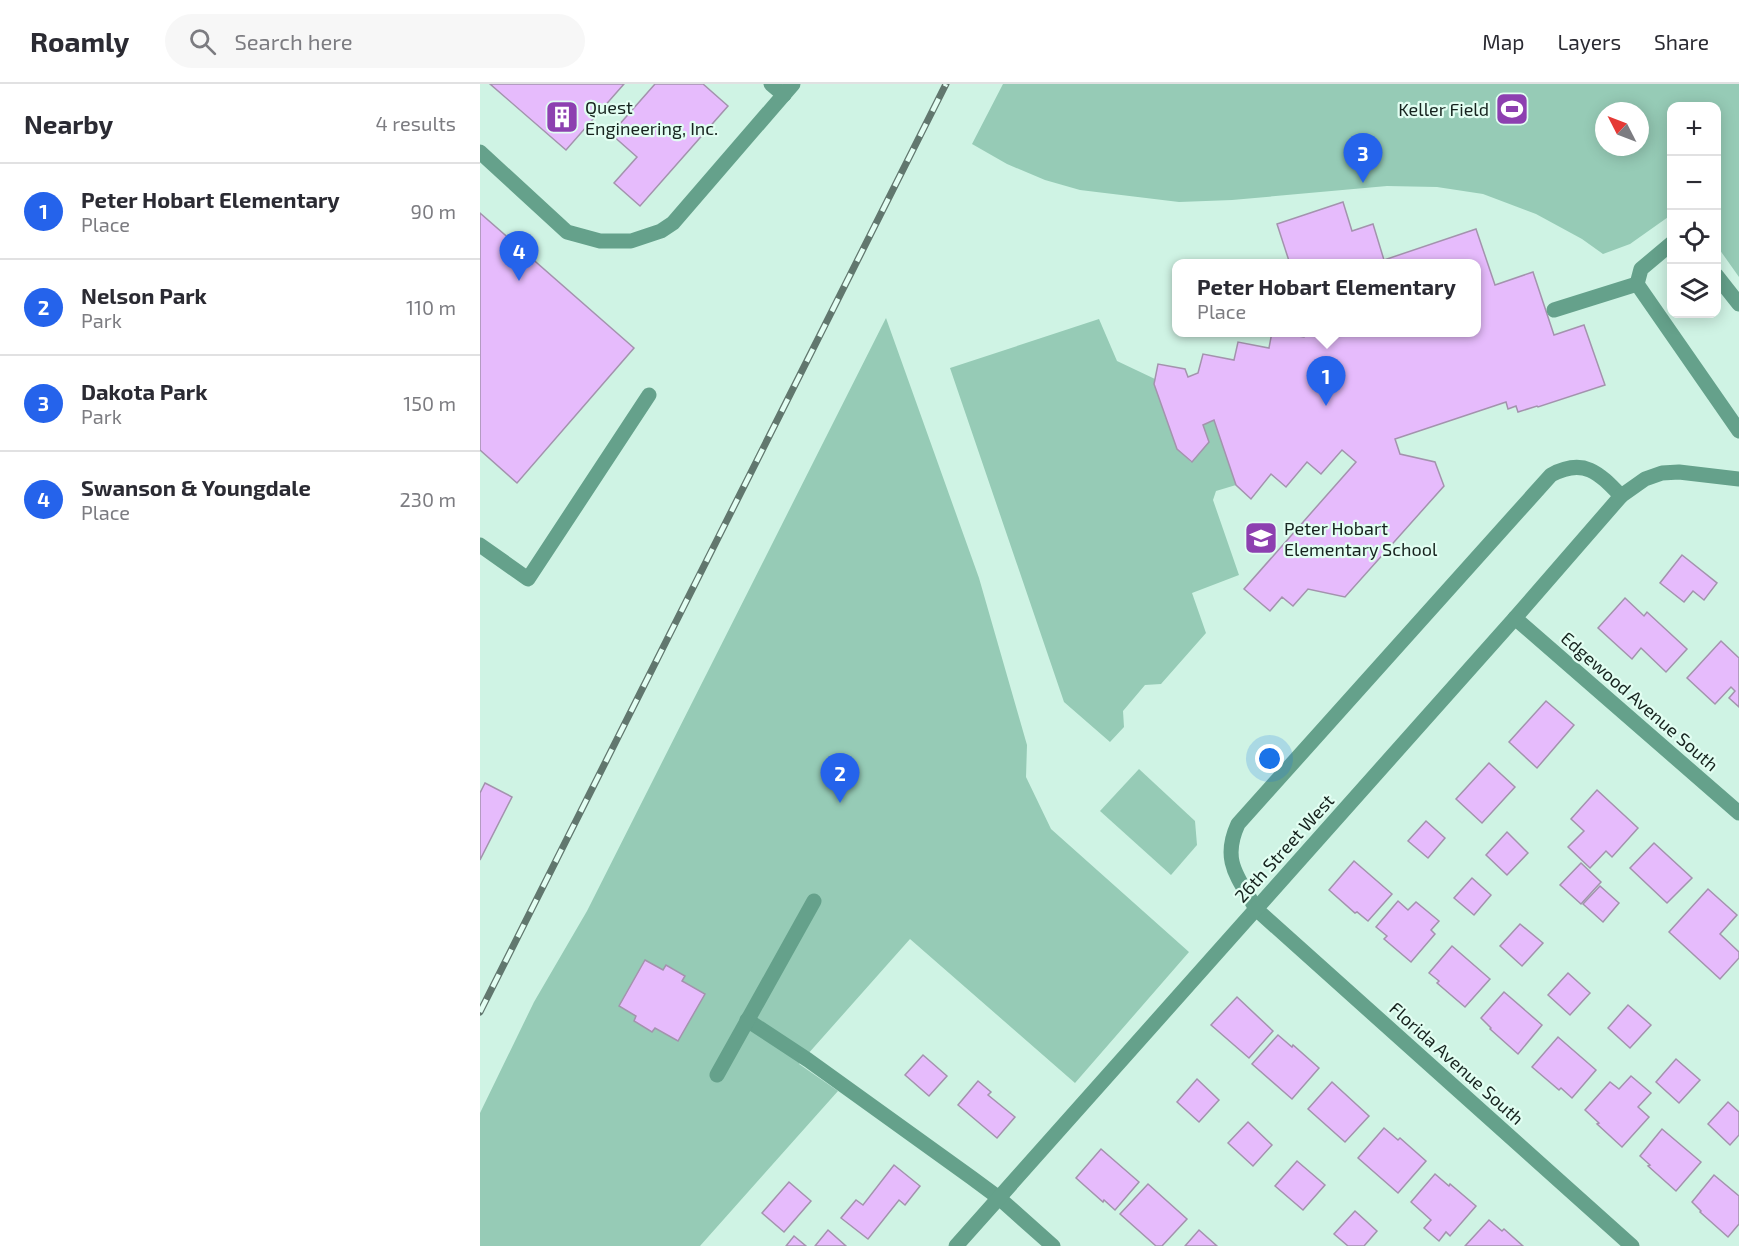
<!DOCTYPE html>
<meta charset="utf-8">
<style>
:root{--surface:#fff;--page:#f7f7f7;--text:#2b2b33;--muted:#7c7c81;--line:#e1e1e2;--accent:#2563eb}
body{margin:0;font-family:"Exo 2",sans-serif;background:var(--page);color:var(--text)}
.controls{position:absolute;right:18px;top:18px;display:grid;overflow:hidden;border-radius:12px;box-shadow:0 3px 15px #0003}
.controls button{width:54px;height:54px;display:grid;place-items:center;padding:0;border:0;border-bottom:2px solid var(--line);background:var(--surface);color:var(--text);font:30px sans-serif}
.compass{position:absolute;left:1115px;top:18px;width:54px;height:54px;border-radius:50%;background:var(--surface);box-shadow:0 3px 15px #0003;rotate:312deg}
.you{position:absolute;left:790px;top:675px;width:21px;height:21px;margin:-15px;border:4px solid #fff;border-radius:50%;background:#1a73e8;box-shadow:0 0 0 9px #1a73e833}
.badge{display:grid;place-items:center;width:39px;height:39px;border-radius:50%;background:var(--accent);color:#fff;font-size:20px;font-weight:700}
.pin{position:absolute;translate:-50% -50px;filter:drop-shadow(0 2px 3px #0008)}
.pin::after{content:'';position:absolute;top:32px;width:21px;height:18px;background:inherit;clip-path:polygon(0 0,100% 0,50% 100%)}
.popup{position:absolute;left:692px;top:175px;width:309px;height:78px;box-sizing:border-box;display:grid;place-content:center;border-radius:12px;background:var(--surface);filter:drop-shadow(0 2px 4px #0005);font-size:20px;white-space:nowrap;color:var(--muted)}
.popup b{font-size:22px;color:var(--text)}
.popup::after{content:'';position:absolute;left:50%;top:100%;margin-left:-12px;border:12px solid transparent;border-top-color:var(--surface)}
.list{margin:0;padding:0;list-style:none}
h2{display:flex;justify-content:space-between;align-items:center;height:78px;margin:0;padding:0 24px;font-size:26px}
h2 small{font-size:20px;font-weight:400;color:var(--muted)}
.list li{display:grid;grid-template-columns:39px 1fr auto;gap:18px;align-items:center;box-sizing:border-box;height:96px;padding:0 24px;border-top:2px solid var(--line)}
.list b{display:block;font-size:22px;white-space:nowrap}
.list p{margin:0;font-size:20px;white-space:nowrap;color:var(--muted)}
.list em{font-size:20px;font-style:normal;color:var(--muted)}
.icon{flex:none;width:33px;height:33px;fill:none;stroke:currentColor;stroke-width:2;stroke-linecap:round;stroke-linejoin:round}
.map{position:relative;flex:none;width:1259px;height:1162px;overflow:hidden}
header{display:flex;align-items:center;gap:36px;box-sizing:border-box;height:84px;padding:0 30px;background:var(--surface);border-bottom:2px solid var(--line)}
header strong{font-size:28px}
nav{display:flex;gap:33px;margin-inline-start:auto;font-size:21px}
.search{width:420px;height:54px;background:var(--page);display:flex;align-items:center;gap:15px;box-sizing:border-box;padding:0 21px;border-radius:33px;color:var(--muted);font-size:22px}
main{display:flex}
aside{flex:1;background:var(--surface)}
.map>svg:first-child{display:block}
.green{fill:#96cbb6;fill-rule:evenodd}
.building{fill:#e6bbfc;stroke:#a393ad;stroke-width:1.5}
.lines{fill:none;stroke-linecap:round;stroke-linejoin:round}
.minor{stroke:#65a18b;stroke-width:15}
.rail-casing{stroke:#61776e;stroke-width:7}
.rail{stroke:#e2fef2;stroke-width:4.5;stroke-dasharray:14;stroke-linecap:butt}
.labels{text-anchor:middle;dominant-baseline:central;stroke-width:4.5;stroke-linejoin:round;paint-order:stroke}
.poi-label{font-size:18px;fill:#16231e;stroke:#e2fef2;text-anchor:start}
.street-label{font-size:18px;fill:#16231e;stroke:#e2fef2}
</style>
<header>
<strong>Roamly</strong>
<div class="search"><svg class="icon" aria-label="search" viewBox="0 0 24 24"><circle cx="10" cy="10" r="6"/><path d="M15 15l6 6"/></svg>Search here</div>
<nav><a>Map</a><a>Layers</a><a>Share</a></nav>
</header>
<main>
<aside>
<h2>Nearby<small>4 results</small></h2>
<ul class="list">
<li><span class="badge">1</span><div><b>Peter Hobart Elementary</b><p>Place</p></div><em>90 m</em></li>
<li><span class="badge">2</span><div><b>Nelson Park</b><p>Park</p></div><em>110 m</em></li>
<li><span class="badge">3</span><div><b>Dakota Park</b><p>Park</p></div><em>150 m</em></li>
<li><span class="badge">4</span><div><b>Swanson &amp; Youngdale</b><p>Place</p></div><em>230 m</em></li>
</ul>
</aside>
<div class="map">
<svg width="1259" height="1162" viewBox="0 0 1259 1162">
<rect width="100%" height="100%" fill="#cff3e4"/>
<g class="green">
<path d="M523 0H1259V193L1237 162 1236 22H1192L1191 131 1150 160 1123 170 1102 155 1056 130 1003 110 957 103 907 102 752 116 699 118 600 106 565 96 527 80 492 60ZM1124 27H1160V63H1124Z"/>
<path d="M406 234 499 494 547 661 546 693 571 745 709 868 595 999 430 855 319 980 358 1007 220 1162H0V1029L54 918 107 827Z"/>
<path d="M619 235 637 277 675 295 674 300 697 365 711 378 723 341 734 336 756 401 736 407 733 416 759 491 712 509 726 549 681 600 665 601 643 627 644 643 630 658 584 618 470 284Z"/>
<path d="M659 685 715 737 717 761 691 791 620 727Z"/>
</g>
<g class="building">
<path d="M10 0H144L86 66Z"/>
<path d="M175 0H223L248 22 160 122 134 99 157 73 131 50Z"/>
<path d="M863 118 872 147 893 140 904 176 996 145 1015 201 1053 188 1074 251 1104 241 1125 301 1058 323 1057 322 1038 328 1036 322 1028 325 1026 318 915 355 920 370 955 378 964 402 865 513 828 505 813 522 802 513 790 527 764 505 876 378 862 366 841 390 827 378 806 403 791 390 771 415 756 401 734 336 723 341 729 358 712 378 697 365 674 300 678 280 705 285 708 293 718 289 723 270 754 276 758 258 789 264 792 248 824 253 825 248H996V180H810L797 140Z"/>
<path d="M0 129 154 264 37 399 0 366Z"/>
<path d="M1202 471 1237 499 1224 516 1213 507 1204 518 1180 499Z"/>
<path d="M1145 514 1164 532 1167 528 1207 565 1186 588 1161 564 1152 575 1118 544Z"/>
<path d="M1241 557 1259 574V623L1249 614 1255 607 1251 603 1235 620 1207 594Z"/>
<path d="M1066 617 1094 641 1057 684 1029 658Z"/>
<path d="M1009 679 1035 703 1002 739 976 715Z"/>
<path d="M5 699 32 713 0 776V709Z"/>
<path d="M1117 706 1158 744 1132 773 1126 767 1110 784 1088 763 1104 747 1091 735Z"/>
<path d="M946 737 965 754 948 774 928 757Z"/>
<path d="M1027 748 1048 769 1027 791 1006 771Z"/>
<path d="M1174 759 1212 794 1187 819 1150 784Z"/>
<path d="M874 777 912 810 888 837 877 828 875 829 849 806Z"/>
<path d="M1101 779 1121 798 1101 820 1080 801Z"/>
<path d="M992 794 1011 811 994 831 974 814Z"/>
<path d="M1120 802 1139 819 1123 838 1103 820Z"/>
<path d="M1228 805 1257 831 1240 850 1259 868V874L1240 895 1189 848Z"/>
<path d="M918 817 928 826 936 818 959 837 951 846 955 850 931 878 904 855 907 852 896 843Z"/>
<path d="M1040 840 1063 859 1042 882 1020 862Z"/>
<path d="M972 862 1010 895 985 923 957 899 959 897 949 889Z"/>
<path d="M165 876 183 886 186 881 205 892 202 897 225 910 198 957 175 944 172 948 154 937 156 932 139 922Z"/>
<path d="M1088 889 1110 909 1090 931 1068 911Z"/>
<path d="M1024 908 1062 941 1038 970 1010 945 1011 944 1001 934Z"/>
<path d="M757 913 793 947 769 974 731 941Z"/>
<path d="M1148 921 1171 941 1150 964 1128 944Z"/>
<path d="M798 951 812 963 813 961 839 984 812 1015 772 980Z"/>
<path d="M1078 953 1116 986 1092 1014 1081 1004 1079 1006 1052 983Z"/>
<path d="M443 971 467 992 449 1012 425 991Z"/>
<path d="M1196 975 1220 996 1199 1019 1176 998Z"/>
<path d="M1151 992 1171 1009 1158 1023 1169 1033 1142 1063 1117 1040 1119 1039 1105 1026 1130 998 1139 1005Z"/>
<path d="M717 995 739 1016 719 1038 697 1018Z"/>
<path d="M498 997 511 1008 508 1011 535 1033 517 1054 478 1021Z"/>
<path d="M852 998 889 1032 865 1058 828 1025Z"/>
<path d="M1248 1018 1259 1028V1051L1250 1061 1228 1040Z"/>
<path d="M768 1038 792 1061 773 1082 748 1059Z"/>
<path d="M904 1044 918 1056 920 1054 946 1077 918 1109 878 1074Z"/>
<path d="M1182 1045 1221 1078 1196 1107 1168 1082 1170 1081 1160 1072Z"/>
<path d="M621 1065 659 1098 635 1126 624 1116 623 1118 596 1094Z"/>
<path d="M817 1077 845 1101 823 1126 795 1102Z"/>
<path d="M414 1081 440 1102 425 1121 419 1116 388 1155 361 1134 376 1116 383 1121Z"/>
<path d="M955 1090 969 1102 970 1100 996 1122 970 1152 966 1148 959 1157 944 1144 951 1136 931 1118Z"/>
<path d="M1234 1091 1259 1112V1140L1248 1153 1220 1128 1221 1127 1212 1118Z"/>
<path d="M309 1098 331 1117 304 1148 282 1129Z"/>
<path d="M668 1100 707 1135 682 1162H676L640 1130Z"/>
<path d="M875 1127 897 1147 884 1162H868L854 1150Z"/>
<path d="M1009 1136 1022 1147 1024 1145 1043 1162H985Z"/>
<path d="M348 1146 366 1162H335Z"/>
<path d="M719 1146 737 1162H705Z"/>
<path d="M314 1152 326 1162H306Z"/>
</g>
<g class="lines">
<g class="minor">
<path d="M291 0 304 11"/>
<path d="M0 68 87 148 120 157H151L181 147 193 139 313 0"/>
<path d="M1192 159 1161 185 1157 200 1259 347"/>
<path d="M1236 191 1259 220"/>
<path d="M1074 226 1157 200"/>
<path d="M1141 412C1119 389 1104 373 1071 391L758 740C741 777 758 793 776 825L1152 1162"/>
<path d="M0 461 48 495 169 311"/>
<path d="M1035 534 1259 729"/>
<path d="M267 936 328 976 492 1094 519 1114 573 1162"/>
<path d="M237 991 334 817"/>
<path d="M476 1162 1035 534 1141 412 1165 395 1182 389 1199 388 1259 395"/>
</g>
<g class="rail-casing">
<path id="rail" d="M0 928 466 0"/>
</g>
<use href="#rail" class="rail"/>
</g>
<defs>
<g id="stadium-square" transform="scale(1.725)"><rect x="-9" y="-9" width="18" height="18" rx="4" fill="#8d40b0" stroke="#e2fef2"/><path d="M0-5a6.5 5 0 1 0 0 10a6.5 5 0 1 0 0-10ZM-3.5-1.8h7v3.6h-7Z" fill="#fff"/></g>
<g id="building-square" transform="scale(1.725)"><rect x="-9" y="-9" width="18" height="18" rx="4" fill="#8d40b0" stroke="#e2fef2"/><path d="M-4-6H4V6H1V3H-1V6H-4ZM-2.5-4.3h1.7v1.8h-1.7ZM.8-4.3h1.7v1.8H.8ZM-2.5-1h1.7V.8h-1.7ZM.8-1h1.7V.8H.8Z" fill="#fff"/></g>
<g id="school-square" transform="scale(1.725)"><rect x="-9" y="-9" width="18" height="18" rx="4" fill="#8d40b0" stroke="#e2fef2"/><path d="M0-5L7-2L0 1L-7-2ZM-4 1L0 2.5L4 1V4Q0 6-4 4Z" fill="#fff"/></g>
</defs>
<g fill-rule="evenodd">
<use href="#stadium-square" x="1032" y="25"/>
<use href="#building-square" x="82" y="33"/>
<use href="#school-square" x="781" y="454"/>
</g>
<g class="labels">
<g class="poi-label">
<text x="105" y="23">Quest<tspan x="105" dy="21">Engineering, Inc.</tspan></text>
<text x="1009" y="25" text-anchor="end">Keller Field</text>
<text x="804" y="444">Peter Hobart<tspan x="804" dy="21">Elementary School</tspan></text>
</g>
<g class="street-label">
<text transform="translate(1160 617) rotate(41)">Edgewood Avenue South</text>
<text transform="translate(804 764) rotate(-48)">26th Street West</text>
<text transform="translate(977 979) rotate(42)">Florida Avenue South</text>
</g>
</g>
</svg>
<div class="controls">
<button>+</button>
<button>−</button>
<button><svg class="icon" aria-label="locate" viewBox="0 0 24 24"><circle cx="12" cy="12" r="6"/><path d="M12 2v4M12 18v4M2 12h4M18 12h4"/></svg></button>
<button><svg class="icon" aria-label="layers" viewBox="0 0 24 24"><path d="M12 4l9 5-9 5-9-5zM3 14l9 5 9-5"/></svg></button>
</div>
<svg class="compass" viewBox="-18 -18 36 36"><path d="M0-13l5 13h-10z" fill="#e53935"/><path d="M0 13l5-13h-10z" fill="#7c7c81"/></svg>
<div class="you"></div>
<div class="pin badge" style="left:846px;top:322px">1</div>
<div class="popup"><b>Peter Hobart Elementary</b>Place</div>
<div class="pin badge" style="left:360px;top:719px">2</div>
<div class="pin badge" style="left:883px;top:99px">3</div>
<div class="pin badge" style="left:39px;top:197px">4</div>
</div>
</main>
